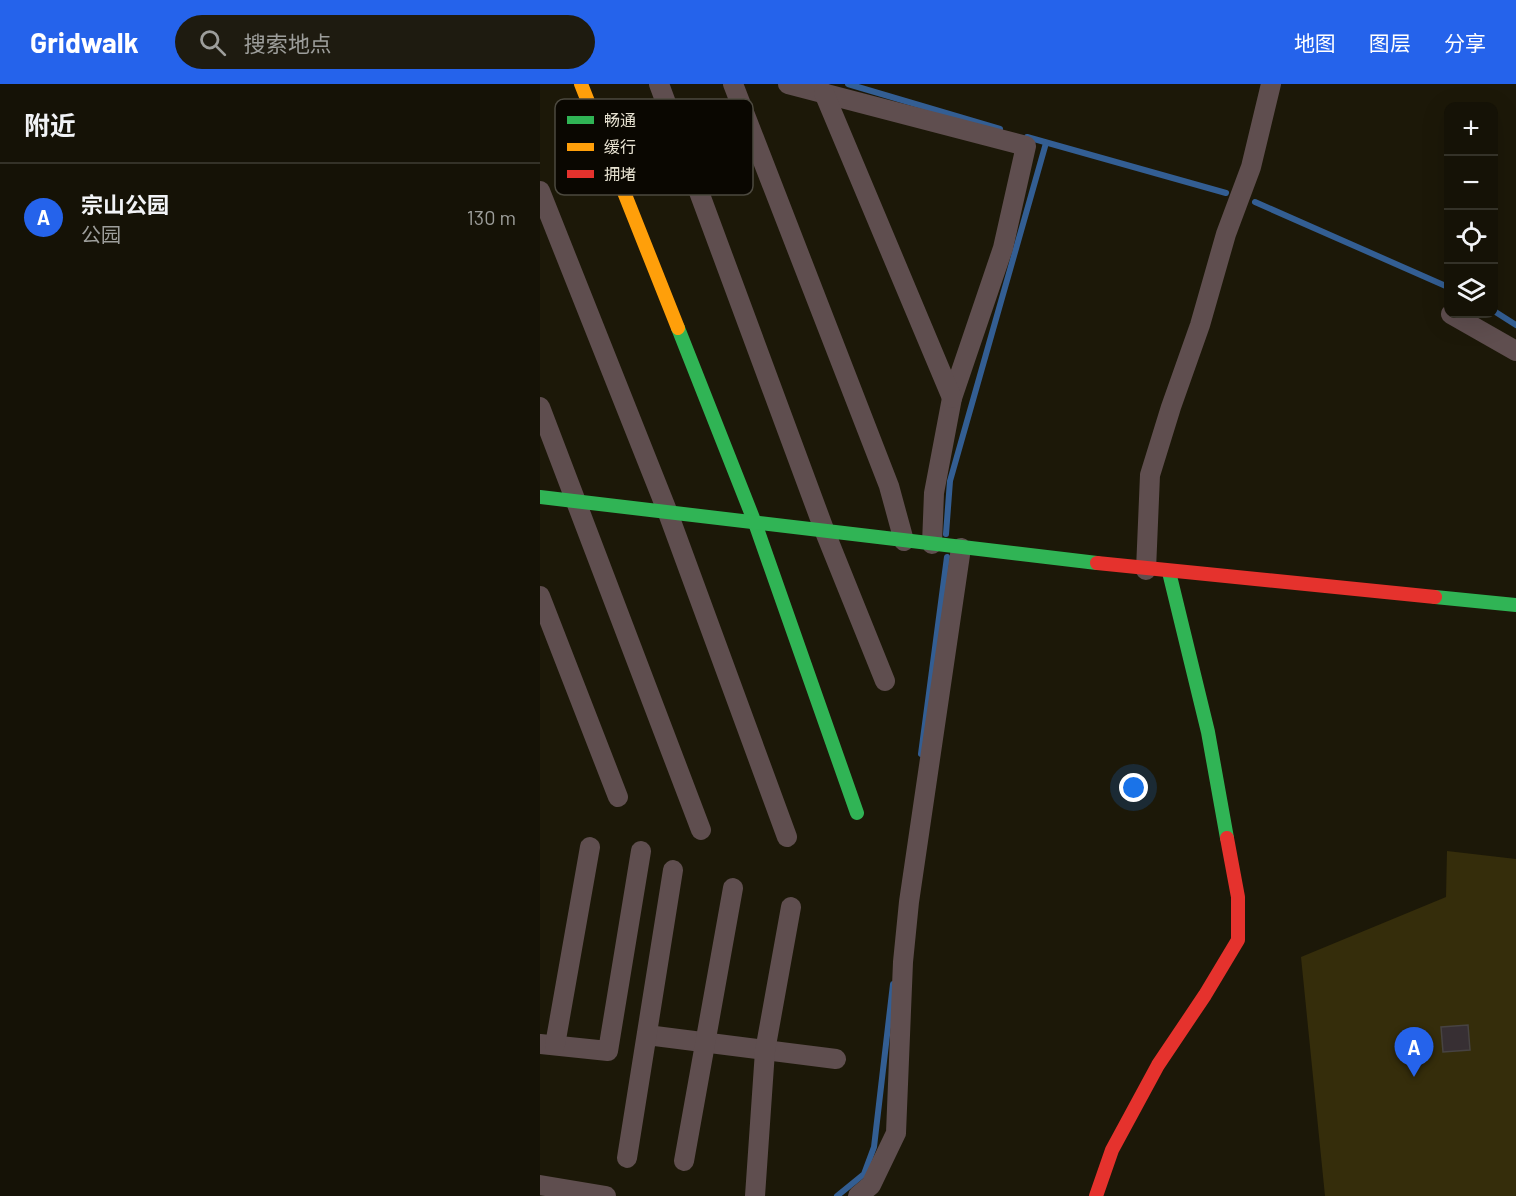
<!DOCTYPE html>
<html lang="zh">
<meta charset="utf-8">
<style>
:root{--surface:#151206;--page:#1e1b10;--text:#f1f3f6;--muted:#9d9e9b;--line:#343228;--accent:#2563eb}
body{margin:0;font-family:Barlow,"Noto Sans SC",sans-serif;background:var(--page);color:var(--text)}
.controls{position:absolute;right:18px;top:18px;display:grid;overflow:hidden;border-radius:12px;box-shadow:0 6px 24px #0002}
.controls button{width:54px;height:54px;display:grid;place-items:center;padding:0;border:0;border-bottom:2px solid var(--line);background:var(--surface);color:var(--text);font:30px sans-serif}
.you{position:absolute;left:594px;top:704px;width:21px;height:21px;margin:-15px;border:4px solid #fff;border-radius:50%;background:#1a73e8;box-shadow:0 0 0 9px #1a73e833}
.badge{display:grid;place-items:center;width:39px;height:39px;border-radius:50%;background:var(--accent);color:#fff;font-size:20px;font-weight:700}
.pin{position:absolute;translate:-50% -50px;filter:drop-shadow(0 2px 3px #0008)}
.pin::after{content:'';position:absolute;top:32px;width:21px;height:18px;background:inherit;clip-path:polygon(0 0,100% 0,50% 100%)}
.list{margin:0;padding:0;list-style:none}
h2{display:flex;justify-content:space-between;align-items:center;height:78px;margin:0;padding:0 24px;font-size:26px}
h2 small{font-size:20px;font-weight:400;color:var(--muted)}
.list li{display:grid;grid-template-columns:39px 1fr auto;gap:18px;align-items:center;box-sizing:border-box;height:108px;padding:0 24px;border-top:2px solid var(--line)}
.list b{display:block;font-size:22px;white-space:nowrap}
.list p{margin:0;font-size:20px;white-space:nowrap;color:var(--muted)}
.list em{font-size:20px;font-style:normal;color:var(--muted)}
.icon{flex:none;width:33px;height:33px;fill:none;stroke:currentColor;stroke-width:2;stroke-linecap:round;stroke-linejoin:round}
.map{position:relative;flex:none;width:976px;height:1112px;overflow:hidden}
header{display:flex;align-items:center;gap:36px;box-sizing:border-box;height:84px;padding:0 30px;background:var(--accent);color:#fff}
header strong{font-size:28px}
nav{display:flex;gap:33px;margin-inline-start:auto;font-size:21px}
.search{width:420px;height:54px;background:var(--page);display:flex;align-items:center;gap:15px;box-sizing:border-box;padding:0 21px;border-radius:33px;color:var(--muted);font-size:22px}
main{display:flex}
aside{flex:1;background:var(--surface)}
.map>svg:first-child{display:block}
.green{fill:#352d0b}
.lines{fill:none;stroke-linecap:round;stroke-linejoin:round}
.stream{stroke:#335e93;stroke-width:6}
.building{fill:#372f33;stroke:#474342;stroke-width:1.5}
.street{stroke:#5f4e4f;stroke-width:20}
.fast{stroke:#30b455;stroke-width:14}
.slow{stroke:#ff9f0a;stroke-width:14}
.jam{stroke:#e5322d;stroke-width:14}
.key{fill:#0a0701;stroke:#4c493f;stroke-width:1.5}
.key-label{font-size:16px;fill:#e7e2d1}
</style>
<header>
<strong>Gridwalk</strong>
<div class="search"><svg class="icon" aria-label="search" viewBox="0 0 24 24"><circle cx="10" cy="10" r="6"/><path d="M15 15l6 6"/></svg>搜索地点</div>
<nav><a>地图</a><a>图层</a><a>分享</a></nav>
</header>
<main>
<aside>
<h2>附近<small></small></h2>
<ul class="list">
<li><span class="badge">A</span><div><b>宗山公园</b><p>公园</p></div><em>130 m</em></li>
</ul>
</aside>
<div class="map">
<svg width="976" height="1112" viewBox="0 0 976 1112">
<rect width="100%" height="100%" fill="#1c1808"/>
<path class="green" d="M907 767 976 775V1112H785L761 873 906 813Z"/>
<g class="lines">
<g class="stream">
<path d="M308 0 460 45"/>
<path d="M487 53 686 109"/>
<path d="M715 118 908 203"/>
<path d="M954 227 976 241"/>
<path d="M406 450 410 397 506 59"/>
<path d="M381 670 407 473"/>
<path d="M297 1112 324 1090 334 1063 353 900"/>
</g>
</g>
<path class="building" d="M928 941 930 966 903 968 901 943Z"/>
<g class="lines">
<g class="street">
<path d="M119 0 285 448 345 597"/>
<path d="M193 0 349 402 364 457"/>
<path d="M248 0 486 62 463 164 412 314 394 409 392 460"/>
<path d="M284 9 412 314"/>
<path d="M0 107 128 429 247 753"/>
<path d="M911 230 976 267"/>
<path d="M0 323 161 746"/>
<path d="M606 486 610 391 631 323 660 241 686 150 711 83 731 0"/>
<path d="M0 512 78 713"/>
<path d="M107 951 296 975"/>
<path d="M0 960 68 967 101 767"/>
<path d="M15 961 50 763"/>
<path d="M87 1074 133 786"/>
<path d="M144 1077 193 804"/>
<path d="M0 1101 66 1112"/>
<path d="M215 1112 225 967 251 823"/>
<path d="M318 1112 331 1101 356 1049 363 878 369 818 421 464"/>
</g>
<g class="fast">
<path d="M138 244 215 439 317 729"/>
<path d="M0 413 557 479"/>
<path d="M629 488 668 648 687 754"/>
<path d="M895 513 976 521"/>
</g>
<path class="slow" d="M41 0 138 244"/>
<g class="jam">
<path d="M557 479 895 513"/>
<path d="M556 1112 572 1066 618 981 665 911 698 856V813L687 754"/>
</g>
</g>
<rect x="15" y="15" width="198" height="96" rx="9" class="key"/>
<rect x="27" y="32" width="27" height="8" fill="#30b455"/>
<rect x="27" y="59" width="27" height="8" fill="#ff9f0a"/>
<rect x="27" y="86" width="27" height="8" fill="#e5322d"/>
<g class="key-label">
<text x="64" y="42">畅通</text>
<text x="64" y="69">缓行</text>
<text x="64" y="96">拥堵</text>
</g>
</svg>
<div class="controls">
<button>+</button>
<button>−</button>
<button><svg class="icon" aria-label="locate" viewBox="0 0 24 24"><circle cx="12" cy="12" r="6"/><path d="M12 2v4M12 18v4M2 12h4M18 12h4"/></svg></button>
<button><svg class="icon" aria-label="layers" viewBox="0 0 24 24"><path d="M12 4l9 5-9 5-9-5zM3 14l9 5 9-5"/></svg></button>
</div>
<div class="you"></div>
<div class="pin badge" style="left:874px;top:993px">A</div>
</div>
</main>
